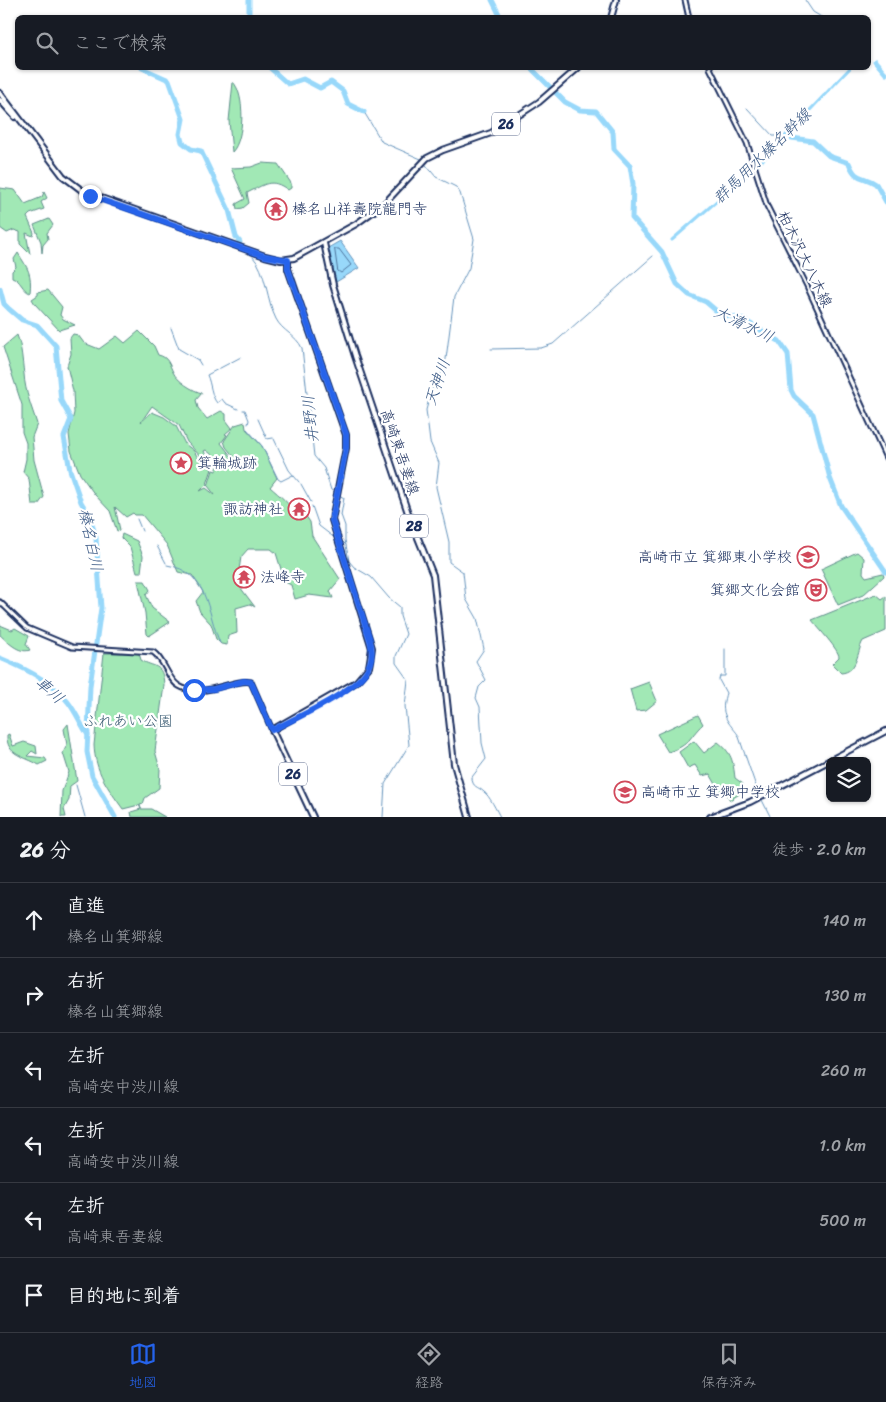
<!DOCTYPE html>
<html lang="ja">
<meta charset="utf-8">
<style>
:root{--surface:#171b24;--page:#20242c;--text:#f1f3f6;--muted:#9ea1a6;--line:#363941;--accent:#2563eb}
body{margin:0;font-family:Sriracha,"Klee One",sans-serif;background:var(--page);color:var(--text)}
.controls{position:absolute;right:15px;bottom:15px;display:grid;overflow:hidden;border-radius:8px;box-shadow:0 1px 4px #0004}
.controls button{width:45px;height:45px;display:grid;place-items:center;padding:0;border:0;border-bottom:1px solid var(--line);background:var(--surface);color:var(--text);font:25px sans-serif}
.stop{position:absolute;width:15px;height:15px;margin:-11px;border:4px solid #2563eb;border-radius:50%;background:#fff}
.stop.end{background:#2563eb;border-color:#fff;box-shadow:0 1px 5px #0008}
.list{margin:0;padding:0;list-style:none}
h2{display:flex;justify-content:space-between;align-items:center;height:65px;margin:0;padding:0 20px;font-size:21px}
h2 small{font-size:16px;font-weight:400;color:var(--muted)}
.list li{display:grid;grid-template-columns:32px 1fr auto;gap:15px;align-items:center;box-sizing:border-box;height:75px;padding:0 20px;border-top:1px solid var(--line)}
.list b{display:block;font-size:19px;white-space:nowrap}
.list p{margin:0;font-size:16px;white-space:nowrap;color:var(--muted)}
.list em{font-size:16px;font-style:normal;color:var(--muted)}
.icon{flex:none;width:28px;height:28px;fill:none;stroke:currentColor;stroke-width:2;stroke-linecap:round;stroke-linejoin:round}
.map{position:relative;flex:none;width:886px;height:817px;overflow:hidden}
.search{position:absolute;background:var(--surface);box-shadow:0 1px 4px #0004;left:15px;right:15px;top:15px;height:55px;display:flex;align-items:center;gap:12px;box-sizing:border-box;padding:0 18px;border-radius:8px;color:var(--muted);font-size:19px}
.sheet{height:515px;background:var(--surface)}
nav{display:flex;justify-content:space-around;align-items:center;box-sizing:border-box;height:70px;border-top:1px solid var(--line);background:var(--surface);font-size:14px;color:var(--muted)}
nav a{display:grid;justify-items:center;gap:2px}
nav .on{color:var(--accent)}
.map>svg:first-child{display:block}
.green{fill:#a1e8b5;stroke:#5e8c8a;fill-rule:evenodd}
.water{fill:#98d8fa;stroke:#6694bc}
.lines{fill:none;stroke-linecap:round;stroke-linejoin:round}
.shore{stroke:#4d739c;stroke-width:1}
.stream{stroke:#6694bc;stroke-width:1}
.canal{stroke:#98d8fa;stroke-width:3}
.river{stroke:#98d8fa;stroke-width:5}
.secondary-casing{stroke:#1b2f5e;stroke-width:7}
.primary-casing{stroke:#1b2f5e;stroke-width:8}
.secondary{stroke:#fff;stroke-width:3}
.primary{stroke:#fff;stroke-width:4}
.route{stroke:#2563eb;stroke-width:6}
.labels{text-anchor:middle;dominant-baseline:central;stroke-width:4.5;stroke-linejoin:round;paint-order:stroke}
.shield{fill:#fff;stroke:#5f6d8e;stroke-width:1}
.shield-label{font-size:14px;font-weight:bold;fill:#1b2f5e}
.poi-label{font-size:15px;fill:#1b2f5e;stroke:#fff;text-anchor:start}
.street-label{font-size:15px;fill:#1b2f5e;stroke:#fff}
.park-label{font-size:15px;fill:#3c5d74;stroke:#fff}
.water-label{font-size:16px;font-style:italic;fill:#3a5985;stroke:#fff}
</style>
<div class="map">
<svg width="886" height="817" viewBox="0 0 886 817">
<rect width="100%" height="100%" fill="#fff"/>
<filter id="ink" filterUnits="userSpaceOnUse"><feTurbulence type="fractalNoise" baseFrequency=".02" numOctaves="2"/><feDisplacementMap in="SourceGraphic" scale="10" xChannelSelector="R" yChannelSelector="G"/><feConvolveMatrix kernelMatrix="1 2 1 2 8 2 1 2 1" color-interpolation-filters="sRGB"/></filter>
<g filter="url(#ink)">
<g class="green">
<path d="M233 82C245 94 245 139 232 152L229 121Z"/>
<path d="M262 163 278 164 291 183V188L288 190C271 177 264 185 247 193L249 203 243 208 237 209 236 204 245 199 231 168 251 167Z"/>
<path d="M0 188 15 190 25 204 42 197 44 192 47 198 41 202 44 209 30 214 27 217 34 233 33 236 26 233 30 254 20 244V232L14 230 7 233 0 228Z"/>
<path d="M49 219 53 225 47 233 48 239 43 245 42 253 41 242 34 225Z"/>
<path d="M18 253C28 269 32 273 30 293 22 290 21 280 12 277V271L16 267 14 259Z"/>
<path d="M48 290 62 307 60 315 63 319 75 325 59 330 35 304 32 299 38 295V292Z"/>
<path d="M139 331 154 346 158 355C168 357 169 364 173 372 177 381 193 391 202 393L196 400 198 408 207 419 221 411 226 414V420L232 428 225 434 227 435 221 443 234 460 235 458 226 447 224 441 235 425 245 422 246 429 262 446 277 478 270 487C280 496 290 503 295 515L303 512 310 522 312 536 340 579 330 591 333 598 309 595 295 599 291 585 285 582 276 553 271 549H248L241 557 237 583 255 607 250 604 236 608 237 633 228 636 227 645 221 644 216 639 211 624 200 612 196 601 203 592 192 575 178 572 167 545 142 515H135L133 513 126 517 115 507 120 530 117 531 110 511 95 495 80 474 71 451 69 434 74 413 73 391 67 366 71 354 70 338 73 334 78 335 84 343 99 349 117 336 125 343ZM152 406 179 425 187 442 203 459 207 458 204 451 206 450 220 461 216 471 213 470 208 486 215 495 206 488 200 491 207 484 212 469 204 462 201 463 194 451 185 444 176 426 164 417 152 412 141 422Z"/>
<path d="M17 335C22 348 22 360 24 374 25 392 32 408 37 424L32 437 34 460 44 497 38 505H32L29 479 23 472 26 459V443L22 432V405L3 347Z"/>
<path d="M122 534 137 541 143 556 141 572H137L130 547 121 538Z"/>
<path d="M857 552 864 558 863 573 866 577 883 573 884 576 863 595 838 605 821 569Z"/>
<path d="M138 581H145L150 590 146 595 152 608 170 622 149 636 147 634 145 613Z"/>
<path d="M876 594 882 599 886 596V631L863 641C857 651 858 672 841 673L832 664 839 657C839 650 818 628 812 620Z"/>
<path d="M0 625 12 630 15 628 29 636 26 644 30 650C19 654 8 642 0 635Z"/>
<path d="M104 653H139L141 660C153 668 163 662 164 685L155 751 160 769 159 788 145 798 143 804 140 805 141 809H151L165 817H132L131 812 141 809 139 805 123 809C108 788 95 772 94 745Z"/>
<path d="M649 682 657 701 646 710 636 711 630 689Z"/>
<path d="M698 715 703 724C688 738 691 745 668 752L657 734Z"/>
<path d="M68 724 77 781 70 786 69 800 64 809 66 817H61L62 791 69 772 63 753 67 745 64 729Z"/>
<path d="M9 734 13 746 24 742 36 746 37 754 32 751 27 756 45 758 47 761 39 765C25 756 6 756 7 735Z"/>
<path d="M694 741 704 753 718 742C732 753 733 761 735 778L743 784 741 793 730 800 724 790 720 791 710 774 702 776 695 765 688 768 679 752Z"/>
</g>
<path class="water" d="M340 241 359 268 336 282 328 248Z"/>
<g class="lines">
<path class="shore" d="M335 249H339L351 265 341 273 338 271Z"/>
<g class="stream">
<path d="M805 0 813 12 823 18"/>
<path d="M747 108 773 136H778"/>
<path d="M364 112 382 142 421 159 436 177 456 187 460 193 474 239 469 268 454 297 446 359 442 372 432 389 426 410 430 442 439 463 436 487 449 542V562L463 572 466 599 477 618 484 649 476 661 486 680 479 687 476 698 480 707 482 743 486 759 472 777C472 788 478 786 484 792 489 795 497 811 500 817"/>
<path d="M253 257C266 270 267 302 276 319 282 331 296 335 302 348L314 456 324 468 331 490 344 498 341 515 345 526V540L349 561 354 567 371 577 389 598 400 607V616L406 634 396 656V663L408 680 405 706 409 745 385 784 383 817"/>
<path d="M171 328 179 349 198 360 201 365"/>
<path d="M491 349 541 348 553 344 653 256"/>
<path d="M238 409 225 403 222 399 217 403C211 396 211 384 207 375L241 357"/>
<path d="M243 410H245L249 420 248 424"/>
<path d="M258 419 267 439 273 438"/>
<path d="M247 429 262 446 278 479 281 481 293 475"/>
<path d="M274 439 289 470 299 482"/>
<path d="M301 484 311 502"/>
<path d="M312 506 319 526 336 539"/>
<path d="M137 519 142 531"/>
<path d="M341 540 346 545"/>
<path d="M157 546 166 563"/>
<path d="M167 565C209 572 206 610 220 643"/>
<path d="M725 649V676H720L719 680 726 693C724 700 722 708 725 715 727 724 738 732 739 737 745 755 752 775 759 795"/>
<path d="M76 785 85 817"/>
<path d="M761 798 770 816"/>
</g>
<path class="canal" d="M672 240 757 166 850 68"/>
<g class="river">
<path d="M249 0V18"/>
<path d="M492 0 501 18"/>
<path d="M875 61 886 74"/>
<path d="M142 68 169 80 183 119 180 134 182 142 191 149 201 151 229 210 236 237 240 242"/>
<path d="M270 68 288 84 303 79 320 88 331 82 343 91 348 104 364 112"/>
<path d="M531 68 565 102 580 110 596 111 613 132 614 149 630 166 633 184 632 218 662 252 677 284 689 295 706 302 720 314 742 319 779 341 788 354 791 390 794 396 813 414 830 478 841 506 886 572"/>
<path d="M792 138 813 141 829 156 849 163C856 181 862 175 876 184L886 202"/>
<path d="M0 289 4 304 9 309 22 320 37 325 56 346 61 401 71 419 64 437 70 470 81 502 90 517 96 538 101 608 90 686 87 752 92 776 115 817"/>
<path d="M0 658C22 667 54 683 68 702 76 712 81 725 88 735"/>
</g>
<g class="secondary-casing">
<g id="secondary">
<path d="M685 0 689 18"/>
<path d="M710 68 747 143 767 206 807 286 886 458"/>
<path d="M0 602 27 628 72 647 153 652C165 660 167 679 179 686 202 700 233 678 251 682L272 730"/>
</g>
</g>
<g class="primary-casing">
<g id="primary">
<path d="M611 18 616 0"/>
<path d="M0 93 63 176 84 192 265 256 281 260 294 258 356 224 385 203 427 158 443 150 491 133 539 102 578 68"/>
<path d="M0 100 15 117"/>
<path d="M324 243 333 285 355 356 408 513 433 575 454 764 469 817"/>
<path d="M288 260V269L346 435V448L332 520 372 648 369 667 356 682 272 730 313 817"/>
<path d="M710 817 750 802 886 731"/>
</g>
</g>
<use href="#secondary" class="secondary"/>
<use href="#primary" class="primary"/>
</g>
</g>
<g class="lines" filter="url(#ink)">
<path class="route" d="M90 196 265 256 288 260V269L346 434V448L332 520 370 640C373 651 372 663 365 673 350 694 296 718 272 730L251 682 244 681 214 689 194 690"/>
</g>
<defs>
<g id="temple-ring" transform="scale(1.125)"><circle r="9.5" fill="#fff" stroke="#d1495b" stroke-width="1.5"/><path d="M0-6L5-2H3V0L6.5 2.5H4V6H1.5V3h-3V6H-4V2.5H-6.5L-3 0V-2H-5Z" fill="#d1495b"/></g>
<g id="sight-ring" transform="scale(1.125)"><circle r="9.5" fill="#fff" stroke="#d1495b" stroke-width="1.5"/><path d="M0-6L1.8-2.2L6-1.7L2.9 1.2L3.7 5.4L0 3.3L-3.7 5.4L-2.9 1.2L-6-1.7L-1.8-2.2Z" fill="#d1495b"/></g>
<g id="school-ring" transform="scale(1.125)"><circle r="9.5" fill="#fff" stroke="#d1495b" stroke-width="1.5"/><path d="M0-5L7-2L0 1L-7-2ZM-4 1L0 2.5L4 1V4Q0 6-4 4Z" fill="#d1495b"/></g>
<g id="theatre-ring" transform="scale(1.125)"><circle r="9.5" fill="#fff" stroke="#d1495b" stroke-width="1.5"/><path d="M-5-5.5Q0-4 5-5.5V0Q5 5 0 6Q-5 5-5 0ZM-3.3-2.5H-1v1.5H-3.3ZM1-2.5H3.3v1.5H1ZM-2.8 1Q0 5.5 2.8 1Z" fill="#d1495b"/></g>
</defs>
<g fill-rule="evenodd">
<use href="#temple-ring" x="276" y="209"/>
<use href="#sight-ring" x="181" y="463"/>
<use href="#temple-ring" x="299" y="509"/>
<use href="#school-ring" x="808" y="557"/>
<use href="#temple-ring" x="244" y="577"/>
<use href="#theatre-ring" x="816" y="590"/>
<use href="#school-ring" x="625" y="792"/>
</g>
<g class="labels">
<g class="shield">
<rect x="492" y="112.5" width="28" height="23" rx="4"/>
<rect x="400" y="514.5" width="28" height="23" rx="4"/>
<rect x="279" y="762.5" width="28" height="23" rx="4"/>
</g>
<g class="shield-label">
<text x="506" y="124">26</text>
<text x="414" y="526">28</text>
<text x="293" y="774">26</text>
</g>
<g class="poi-label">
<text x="292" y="209">榛名山祥壽院龍門寺</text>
<text x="197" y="463">箕輪城跡</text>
<text x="283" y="509" text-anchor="end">諏訪神社</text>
<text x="792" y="557" text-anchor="end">高崎市立 箕郷東小学校</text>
<text x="260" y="577">法峰寺</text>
<text x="800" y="590" text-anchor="end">箕郷文化会館</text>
<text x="641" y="792">高崎市立 箕郷中学校</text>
</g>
<g class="street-label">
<text transform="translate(805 259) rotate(64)">柏木沢大八木線</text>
<text transform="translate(400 452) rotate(71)">高崎東吾妻線</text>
</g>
<g class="park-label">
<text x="128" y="721">ふれあい公園</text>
</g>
<g class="water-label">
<text transform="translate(762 156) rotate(-44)">群馬用水榛名幹線</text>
<text transform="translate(744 324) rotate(26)">大清水川</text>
<text transform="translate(437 382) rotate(-71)">天神川</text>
<text transform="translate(310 419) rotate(-96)">井野川</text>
<text transform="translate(91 540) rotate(78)">榛名白川</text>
<text transform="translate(50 690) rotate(42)">車川</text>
</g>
</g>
</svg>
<div class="controls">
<button><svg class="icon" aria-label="layers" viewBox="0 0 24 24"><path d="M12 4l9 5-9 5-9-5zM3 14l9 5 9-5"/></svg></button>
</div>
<div class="stop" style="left:194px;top:690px"></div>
<div class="stop end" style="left:90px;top:196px"></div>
<div class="search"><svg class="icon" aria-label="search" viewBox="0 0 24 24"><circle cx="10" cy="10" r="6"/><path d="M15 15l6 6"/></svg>ここで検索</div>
</div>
<section class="sheet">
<h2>26 分<small>徒歩 · 2.0 km</small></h2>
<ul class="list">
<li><svg class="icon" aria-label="ahead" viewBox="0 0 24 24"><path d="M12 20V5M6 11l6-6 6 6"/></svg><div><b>直進</b><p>榛名山箕郷線</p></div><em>140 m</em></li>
<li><svg class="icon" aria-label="right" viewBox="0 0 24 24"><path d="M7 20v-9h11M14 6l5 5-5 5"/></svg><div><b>右折</b><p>榛名山箕郷線</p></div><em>130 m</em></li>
<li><svg class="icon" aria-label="left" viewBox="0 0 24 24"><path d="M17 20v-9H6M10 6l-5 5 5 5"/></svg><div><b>左折</b><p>高崎安中渋川線</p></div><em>260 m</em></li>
<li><svg class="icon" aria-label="left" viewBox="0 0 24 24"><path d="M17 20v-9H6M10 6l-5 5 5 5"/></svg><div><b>左折</b><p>高崎安中渋川線</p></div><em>1.0 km</em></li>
<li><svg class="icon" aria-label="left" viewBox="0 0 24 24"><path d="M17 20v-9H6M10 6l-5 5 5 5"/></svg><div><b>左折</b><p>高崎東吾妻線</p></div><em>500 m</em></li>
<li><svg class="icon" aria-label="arrive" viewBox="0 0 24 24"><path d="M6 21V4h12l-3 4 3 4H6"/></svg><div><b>目的地に到着</b></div></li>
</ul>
</section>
<nav>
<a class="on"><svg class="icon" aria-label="map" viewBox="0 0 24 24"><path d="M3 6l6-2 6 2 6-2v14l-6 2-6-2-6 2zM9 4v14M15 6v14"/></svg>地図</a>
<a><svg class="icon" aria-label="directions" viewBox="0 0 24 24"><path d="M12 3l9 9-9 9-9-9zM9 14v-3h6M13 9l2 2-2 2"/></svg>経路</a>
<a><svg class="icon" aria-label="saved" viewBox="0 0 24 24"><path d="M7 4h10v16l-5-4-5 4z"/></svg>保存済み</a>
</nav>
